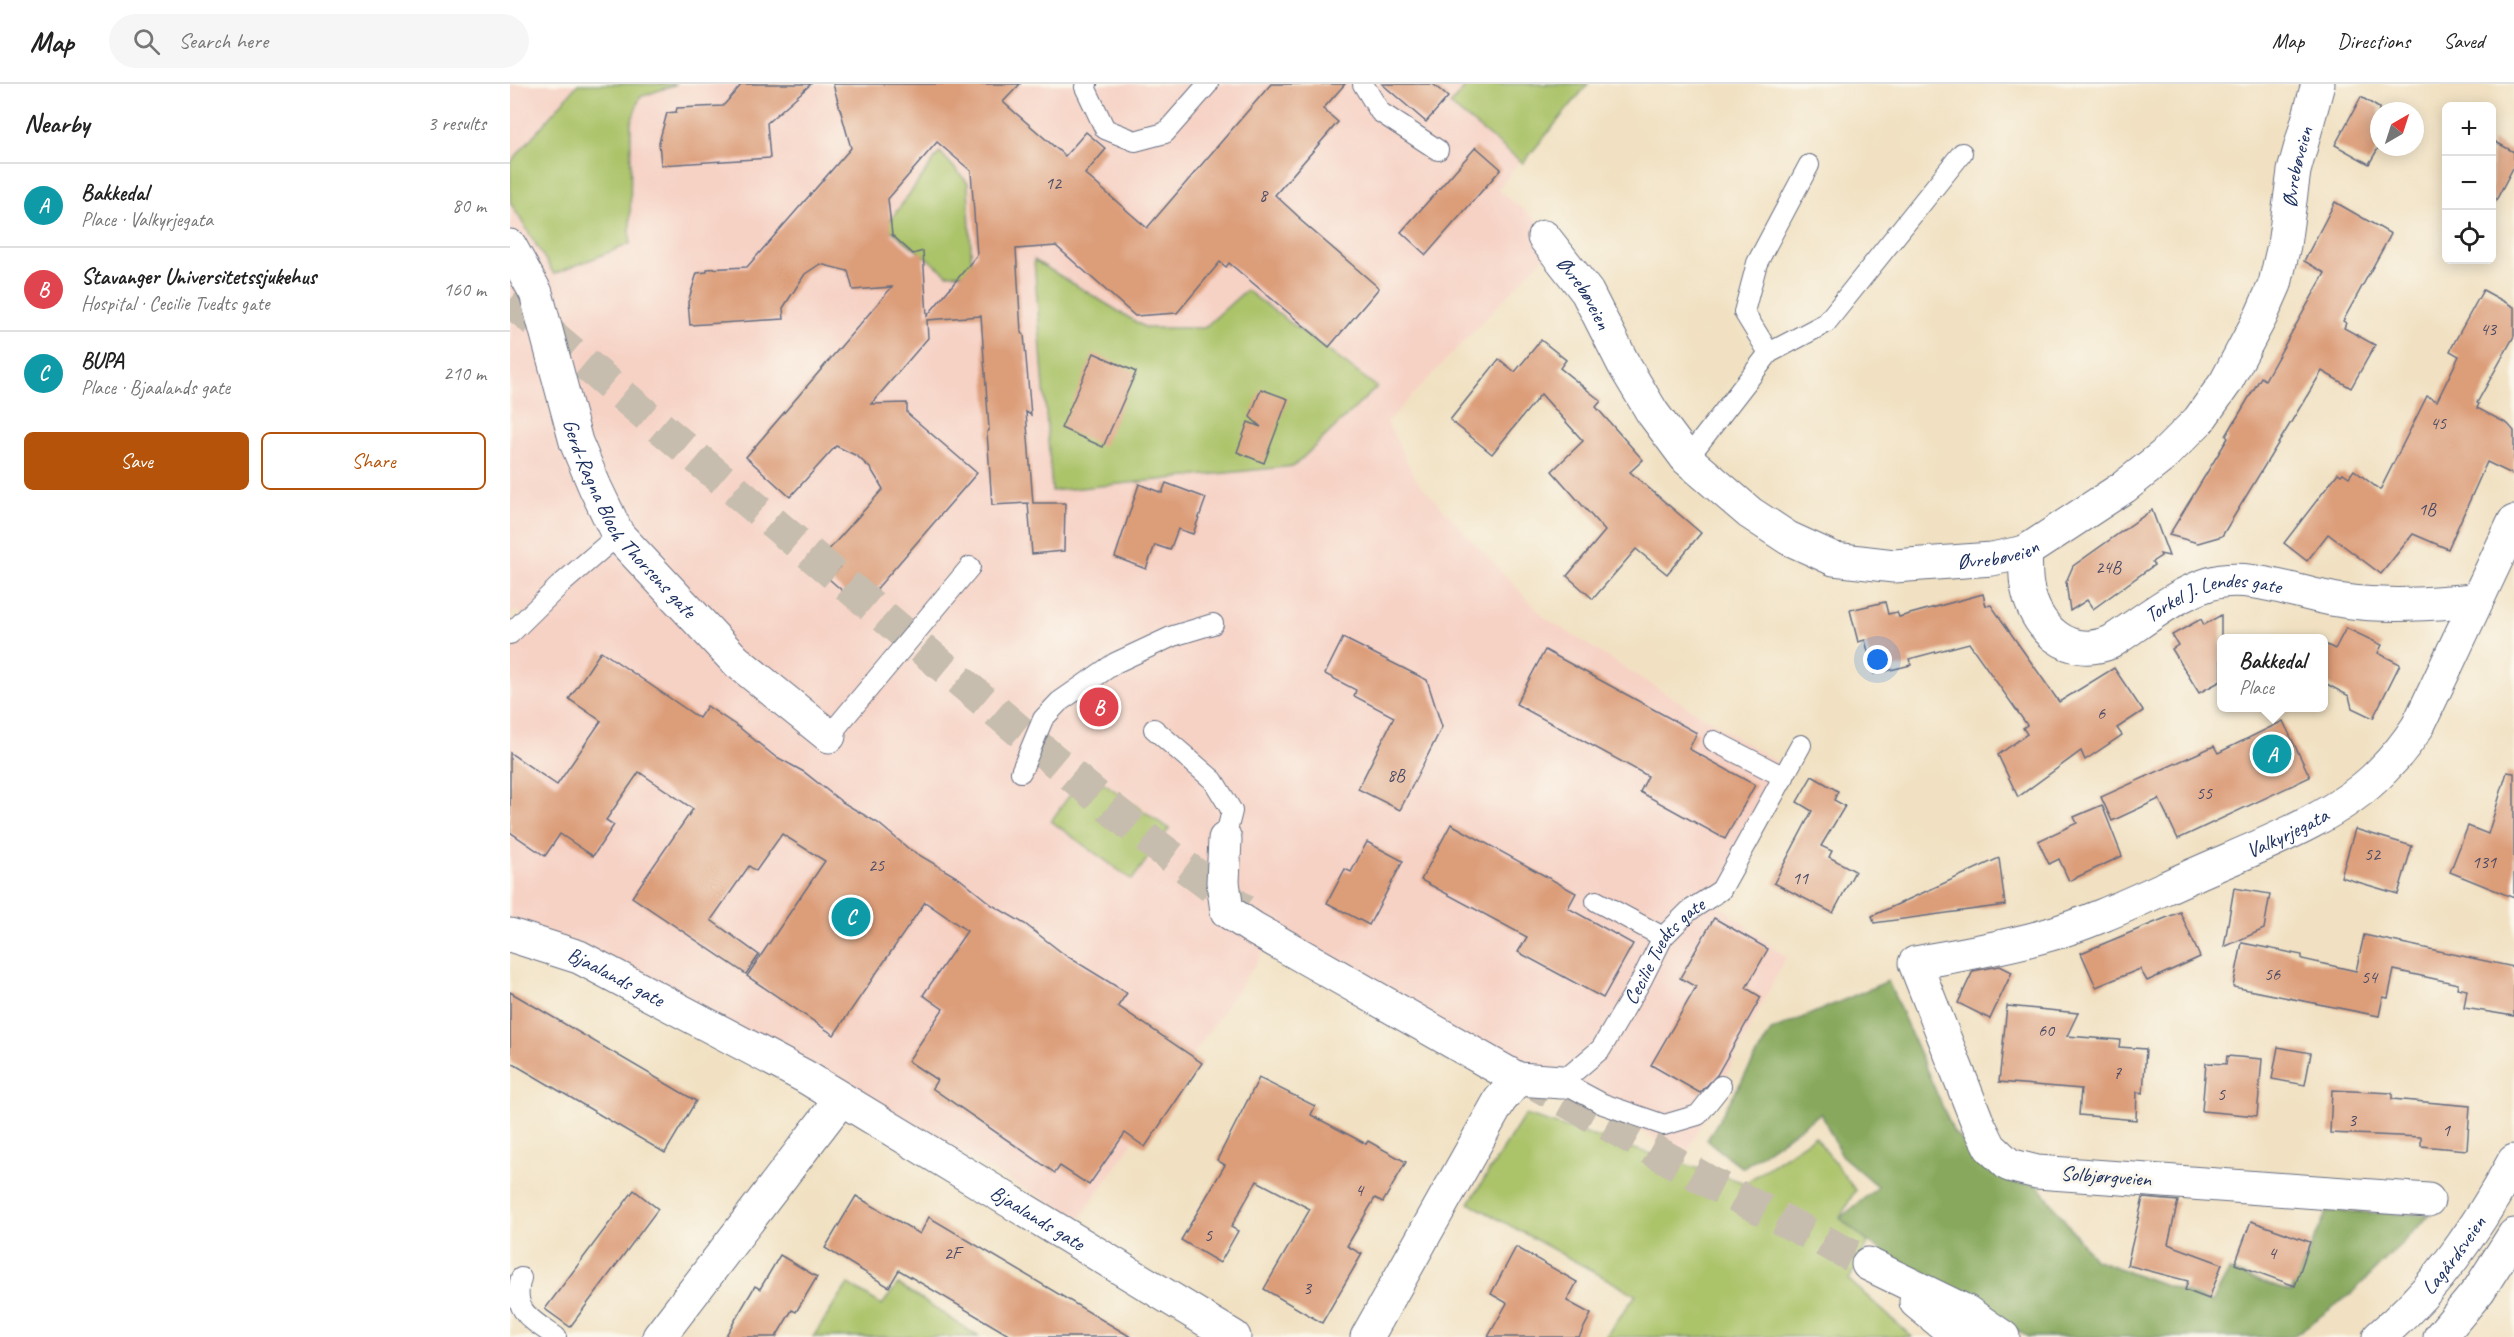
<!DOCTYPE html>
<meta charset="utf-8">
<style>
:root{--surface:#fff;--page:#f6f6f6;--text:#222;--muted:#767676;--line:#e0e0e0;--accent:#b45309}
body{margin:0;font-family:Caveat,sans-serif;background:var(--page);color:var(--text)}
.controls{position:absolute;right:18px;top:18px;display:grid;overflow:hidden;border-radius:9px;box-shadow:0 3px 15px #0003}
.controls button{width:54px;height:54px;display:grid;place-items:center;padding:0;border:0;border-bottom:2px solid var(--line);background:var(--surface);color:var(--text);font:30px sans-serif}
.compass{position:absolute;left:1860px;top:18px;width:54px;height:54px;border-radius:50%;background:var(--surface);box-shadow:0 3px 15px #0003;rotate:39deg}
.you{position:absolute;left:1368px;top:576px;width:21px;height:21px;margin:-15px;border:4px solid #fff;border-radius:50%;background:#1a73e8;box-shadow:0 0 0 9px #1a73e833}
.badge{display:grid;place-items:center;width:39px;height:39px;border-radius:50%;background:var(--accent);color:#fff;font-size:20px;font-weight:700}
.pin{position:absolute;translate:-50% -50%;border:3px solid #fff;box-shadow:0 2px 6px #0006}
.popup{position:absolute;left:1707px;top:550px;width:111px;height:78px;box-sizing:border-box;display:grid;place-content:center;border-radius:9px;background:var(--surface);filter:drop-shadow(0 2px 4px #0005);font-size:20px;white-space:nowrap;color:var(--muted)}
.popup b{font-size:22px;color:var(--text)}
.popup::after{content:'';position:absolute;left:50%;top:100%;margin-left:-12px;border:12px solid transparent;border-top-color:var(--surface)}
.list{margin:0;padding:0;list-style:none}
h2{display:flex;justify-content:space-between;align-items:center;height:78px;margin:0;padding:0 24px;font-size:26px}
h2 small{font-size:20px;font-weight:400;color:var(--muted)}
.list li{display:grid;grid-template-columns:39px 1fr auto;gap:18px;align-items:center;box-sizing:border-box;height:84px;padding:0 24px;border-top:2px solid var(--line)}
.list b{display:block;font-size:22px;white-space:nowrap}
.list p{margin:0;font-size:20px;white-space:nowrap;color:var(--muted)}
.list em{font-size:20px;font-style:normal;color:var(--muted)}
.actions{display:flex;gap:12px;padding:18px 24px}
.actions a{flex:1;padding:14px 0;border:2px solid var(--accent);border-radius:9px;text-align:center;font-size:21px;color:var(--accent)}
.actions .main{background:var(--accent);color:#fff}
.icon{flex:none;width:33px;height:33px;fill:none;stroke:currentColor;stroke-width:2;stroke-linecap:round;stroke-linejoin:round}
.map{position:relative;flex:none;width:2004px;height:1253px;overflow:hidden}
header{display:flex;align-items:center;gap:36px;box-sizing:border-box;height:84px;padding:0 30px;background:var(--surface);border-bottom:2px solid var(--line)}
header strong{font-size:28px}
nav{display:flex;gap:33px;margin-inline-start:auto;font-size:21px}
.search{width:420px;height:54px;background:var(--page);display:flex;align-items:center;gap:15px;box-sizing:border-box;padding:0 21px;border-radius:33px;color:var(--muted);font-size:22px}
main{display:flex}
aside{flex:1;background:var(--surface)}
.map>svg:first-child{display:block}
.built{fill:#f6d2c5}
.green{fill:#abc369;stroke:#637964;stroke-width:1.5}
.forest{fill:#88a95d;stroke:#526c5e;stroke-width:1.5}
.building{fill:#dc9d79;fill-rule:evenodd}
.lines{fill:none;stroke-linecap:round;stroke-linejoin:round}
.primary-tunnel{stroke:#c6bdae;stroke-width:33;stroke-dasharray:33 16;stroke-linecap:butt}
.lane-casing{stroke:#666d81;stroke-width:22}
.street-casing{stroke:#666d81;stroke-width:35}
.primary-casing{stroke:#666d81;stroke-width:35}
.lane{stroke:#fff;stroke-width:20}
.street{stroke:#fff;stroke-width:33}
.primary{stroke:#fff;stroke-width:33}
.labels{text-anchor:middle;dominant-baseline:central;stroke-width:6;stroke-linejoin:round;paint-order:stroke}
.number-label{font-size:18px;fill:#4b4a65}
.street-label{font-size:21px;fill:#1b2f5e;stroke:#fbf7ec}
</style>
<header>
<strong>Map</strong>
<div class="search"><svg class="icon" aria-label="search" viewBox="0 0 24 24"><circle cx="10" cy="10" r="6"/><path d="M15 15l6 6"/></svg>Search here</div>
<nav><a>Map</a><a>Directions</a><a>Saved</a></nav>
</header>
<main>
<aside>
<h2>Nearby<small>3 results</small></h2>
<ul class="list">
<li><span class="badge" style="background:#0f9aa8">A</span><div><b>Bakkedal</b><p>Place · Valkyrjegata</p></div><em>80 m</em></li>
<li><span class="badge" style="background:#e0444e">B</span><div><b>Stavanger Universitetssjukehus</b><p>Hospital · Cecilie Tvedts gate</p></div><em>160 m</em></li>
<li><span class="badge" style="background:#0f9aa8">C</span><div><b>BUPA</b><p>Place · Bjaalands gate</p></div><em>210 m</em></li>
</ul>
<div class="actions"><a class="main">Save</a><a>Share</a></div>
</aside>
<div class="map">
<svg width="2004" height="1253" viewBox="0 0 2004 1253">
<rect width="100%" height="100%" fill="#fbf7ec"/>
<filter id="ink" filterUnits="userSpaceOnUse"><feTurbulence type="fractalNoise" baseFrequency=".0167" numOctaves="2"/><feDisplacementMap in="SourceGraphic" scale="12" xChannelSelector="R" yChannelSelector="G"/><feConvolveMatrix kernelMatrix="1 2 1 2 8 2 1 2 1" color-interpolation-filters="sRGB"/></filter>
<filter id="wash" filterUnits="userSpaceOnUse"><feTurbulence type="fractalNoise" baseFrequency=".008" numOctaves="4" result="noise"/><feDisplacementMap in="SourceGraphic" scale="24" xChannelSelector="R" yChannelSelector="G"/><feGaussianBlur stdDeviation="1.35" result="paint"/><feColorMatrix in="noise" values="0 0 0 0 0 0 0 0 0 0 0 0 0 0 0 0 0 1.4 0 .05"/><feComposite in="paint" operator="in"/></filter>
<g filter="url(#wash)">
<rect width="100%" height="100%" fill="#f1e1c2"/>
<path class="built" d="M0 0H1064L988 106 1051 155 877 338 907 397 1035 534 1271 681 1206 819 1276 873 1176 1070 877 920 757 863 570 1135 72 861 0 835V565L22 540 7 526 0 532Z"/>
<g class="green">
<path d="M68 0H167L130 13 121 39 120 160 44 190 0 118V79Z"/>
<path d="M958 0H1078L1013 79 940 21Z"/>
<path d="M430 68 458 99 462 189 437 190 376 142Z"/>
<path d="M524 176 636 244H694L736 206 867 303 784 382 542 407Z"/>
<path d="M577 687 659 745 622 796 541 737Z"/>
<path d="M1015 1031 1235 1099 1305 1052 1345 1106 1330 1134 1358 1158 1339 1196 1402 1253H1095L1126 1211 959 1119Z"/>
<path d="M338 1200 372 1221 388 1200 469 1253H303Z"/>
</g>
<path class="forest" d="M1378 897 1444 1049 1500 1099 1528 1101 1584 1175 1702 1218 1719 1187 1781 1208 1817 1127 1920 1131 1842 1209 1782 1253H1518L1358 1158 1330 1134 1368 1103 1331 1071 1311 1029 1232 1084 1197 1056 1261 947Z"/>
<g id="blocks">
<g class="building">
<path d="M232 0H301L257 39 260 74 151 81 149 58 157 29 166 28 167 24 213 22Z"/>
<path d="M323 0H510L493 18 555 72 576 48 596 65 575 90 637 144 761 0H835L813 25 828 38 765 111 790 134 789 135 869 204 819 263 719 179 716 183 710 178 667 229 625 232 546 162 506 165 511 248 514 251 521 331 516 328 523 419H555L554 467 522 470 518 419 482 421 477 348 479 345 471 232 417 236 418 254 361 320 397 319V329L467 389 351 523 319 495 330 483 315 470 373 405 361 385 347 372 326 362 280 413 236 373 382 203 343 206 338 187 310 180 295 190 273 224 274 235 180 241 178 218 187 189 197 188V185L237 183 341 64ZM427 58 461 87 467 171 417 232 413 167 403 170 382 151 378 115Z"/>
<path d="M872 0H923L938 13 916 38Z"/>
<path d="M1851 13 1869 24V63L1859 80 1825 61Z"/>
<path d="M1982 56 2004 68V82L1982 124Z"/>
<path d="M966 63 991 85 916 171 891 148Z"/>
<path d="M1825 118 1881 150 1833 237 1836 239 1834 244 1865 261 1841 304 1812 287 1712 452 1688 459 1659 451 1718 354 1716 352 1751 293 1755 296 1815 189 1794 177Z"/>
<path d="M1973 206 2004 223V252L1967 319 1969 320 1967 324 1998 340 2004 347V391L1977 378 1938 465 1903 450 1871 490 1818 450 1797 477 1774 459 1828 389 1831 391 1833 389 1839 393 1844 386 1870 406 1917 312 1927 317 1949 272 1940 267 1945 257Z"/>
<path d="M1031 256 1056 276 1050 284 1091 317 1086 323 1133 376 1120 388 1191 449 1157 490 1126 465 1083 515 1057 492 1095 447 1042 387 1073 357 1031 310 982 370 940 336 989 275 1005 288Z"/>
<path d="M584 269 626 288 593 363 551 344Z"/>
<path d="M751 305 778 315 754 379 727 368 738 338 751 343 740 333Z"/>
<path d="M656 399 696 414 683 450 668 445 660 466 645 461 636 485 605 473 629 400 652 409Z"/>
<path d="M1642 426 1659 472 1650 470 1651 472 1642 478 1644 481 1583 525 1577 516 1560 527 1556 498 1563 482Z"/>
<path d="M1473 510 1476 522 1481 521 1549 618 1604 584 1633 627 1607 644 1612 651 1575 676 1571 667 1508 713 1488 671 1517 650 1513 644 1517 641 1459 559 1399 575 1401 581 1364 590 1355 556 1348 558 1340 526 1375 518 1378 530 1387 528 1389 533Z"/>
<path d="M1711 531V597L1689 609 1662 565 1668 561 1662 551 1691 535 1694 541Z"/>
<path d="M1836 544 1872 561 1868 569 1890 580 1863 634 1842 624 1839 612 1813 598V559L1825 565Z"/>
<path d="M833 554 917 596 932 643 890 726 848 705 884 633 844 612 846 606 815 590Z"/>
<path d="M1035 566 1187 649 1179 665 1245 701 1215 755 1130 708 1138 692 1006 620Z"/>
<path d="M91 567 189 634 197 622 230 644 263 671 294 688 332 718 368 739 399 765 450 795 482 821 515 840 555 871 617 909 608 922 692 979 635 1063 615 1049 579 1101 550 1082 545 1089 422 1004 427 996 398 977 433 925 413 911 457 847 415 818 324 951 237 892 315 777 272 750 246 787 239 782 201 836 249 871 236 890 122 813 183 725 129 688 96 736 104 741 83 772 50 750 35 772 0 748V669L47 701 91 637 59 615Z"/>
<path d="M1773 637 1800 693 1668 755 1649 715 1602 737 1591 713 1704 662 1708 669Z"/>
<path d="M1997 688 2004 689V814L1940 788 1958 742 1978 750Z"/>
<path d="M1302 692 1328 707 1324 716 1335 722 1311 762 1322 767 1319 773 1345 787 1323 829 1264 799 1302 727 1287 718Z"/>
<path d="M1592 721 1612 772 1559 797 1549 775 1539 780 1528 757 1567 739 1564 733Z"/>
<path d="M941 740 1066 809 1058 824 1123 860 1093 914 1008 868 1017 853 911 796Z"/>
<path d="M1845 745 1902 762 1888 810 1831 793Z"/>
<path d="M857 758 893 777 859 841 817 819 835 785 841 788Z"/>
<path d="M1489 774 1495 821 1364 839 1362 832Z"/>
<path d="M1724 804 1760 810 1754 845 1714 863Z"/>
<path d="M1670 828 1690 873 1637 897 1630 885 1586 903 1571 869Z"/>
<path d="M1204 834 1258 865 1236 904 1251 913 1207 991 1190 1009 1141 981 1186 903 1170 894Z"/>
<path d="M1854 851 2004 883V932L1954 924 1957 906 1947 904 1948 900 1884 886 1878 914 1873 913 1869 932 1723 903 1732 859 1792 871V875L1846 887Z"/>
<path d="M1490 882 1502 888 1480 935 1448 919 1463 887Z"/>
<path d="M0 908 186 1017 155 1069 0 978Z"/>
<path d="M1497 922 1568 929 1557 952 1610 956 1609 963 1636 965 1633 1009 1627 1008 1626 1036 1569 1031 1571 1005 1489 998Z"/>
<path d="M1768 963 1801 969 1795 1001 1762 995Z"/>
<path d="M1717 972 1752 975 1747 1032 1692 1027 1696 979 1716 980Z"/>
<path d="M749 994 805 1022 801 1031 856 1060 858 1057 896 1078 873 1118 865 1114 837 1162 852 1170 812 1239 754 1205 800 1125 747 1097 721 1143 728 1147 710 1179 671 1156 715 1081 707 1076Z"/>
<path d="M1822 1006 1882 1009V1015L1960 1022 1957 1066 1911 1062V1053L1820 1049Z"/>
<path d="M124 1106 148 1125 60 1243 35 1225Z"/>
<path d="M346 1112 410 1150 419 1133 621 1253H502L389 1186 379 1203 315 1164Z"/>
<path d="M1633 1114 1668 1117 1658 1160 1712 1180 1699 1215 1675 1206 1678 1197 1617 1181Z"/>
<path d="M1741 1137 1800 1158 1785 1202 1725 1180Z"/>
<path d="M1006 1163 1067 1198 1057 1217 1081 1230 1069 1253H978L997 1219 981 1210Z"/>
<path d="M270 1171 307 1193 286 1228 282 1226 266 1253H215L245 1202 250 1205Z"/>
</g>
</g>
</g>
<g filter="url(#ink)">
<use href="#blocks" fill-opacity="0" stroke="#666d81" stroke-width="1.5"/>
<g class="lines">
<g class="primary-tunnel">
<path d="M0 216 630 749 733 826"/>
<path d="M1012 992 1203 1100 1358 1180"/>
</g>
<g class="lane-casing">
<g id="lane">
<path d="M577 0 575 3 595 45 625 57 655 49 698 0"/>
<path d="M853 0 870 28 928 66"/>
<path d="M1259 269 1234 228 1247 179 1299 81"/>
<path d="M1177 375 1259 269 1316 239 1452 69"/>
<path d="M0 550 49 502 108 451"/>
<path d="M644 645 703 696 722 727 715 755"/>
<path d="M319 652 460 483"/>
<path d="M1204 657 1274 693"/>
<path d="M511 688 533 635 549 618 605 579 663 552 703 540"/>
<path d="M1086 817 1153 853"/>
<path id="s1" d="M1211 1002 1188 1031 1154 1041 1093 1020 1052 998 1091 965 1131 897 1153 853 1179 827 1211 806 1291 661"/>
<path d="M11 1194C1 1227 22 1236 46 1253"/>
</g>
</g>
<g class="street-casing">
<g id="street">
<path id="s2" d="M1034 153 1077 208 1114 281 1142 328 1177 375 1240 429 1278 454 1324 475 1384 482 1482 475 1515 468 1614 403 1653 372 1689 336 1716 298 1751 232 1765 200 1774 161 1784 87 1808 0"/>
<path id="s3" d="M0 162 26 209 66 358 85 403 108 451 225 576 319 652"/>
<path id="s4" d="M1515 468C1516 479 1515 491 1517 502 1525 544 1558 576 1601 558 1632 538 1664 511 1699 500 1740 487 1792 512 1834 517 1877 523 1922 520 1965 516"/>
<path d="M715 755 713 798 717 827 743 844 1008 995"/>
<path id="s5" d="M0 851 69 873 294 992 724 1253"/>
<path id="s6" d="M1918 1116 1527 1088 1499 1081 1480 1063 1467 1037 1405 879C1448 871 1492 864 1534 852 1581 839 1632 814 1677 794 1738 766 1824 737 1871 688 1885 674 1897 659 1908 642L2004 438"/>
<path d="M149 1253 331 1015"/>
<path d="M857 1253 990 1016 1008 995 1052 998"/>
</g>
</g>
<g class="primary-casing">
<g id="primary">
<path d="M1358 1180 1457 1228 1493 1253"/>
<path d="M1406 1218 1449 1253"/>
<path id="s7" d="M1869 1253C1927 1204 1968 1143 2004 1077"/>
<path d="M1930 1253 1969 1206 2004 1151"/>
</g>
</g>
<use href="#lane" class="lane"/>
<use href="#street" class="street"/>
<use href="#primary" class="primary"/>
</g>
</g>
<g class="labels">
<g class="number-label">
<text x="543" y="99">12</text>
<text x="753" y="111">8</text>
<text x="1978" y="245">43</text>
<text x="1928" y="339">45</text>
<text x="1917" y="425">1B</text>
<text x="1598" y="483">24B</text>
<text x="1591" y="629">6</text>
<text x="886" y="691">8B</text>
<text x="1694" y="709">55</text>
<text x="1862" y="770">52</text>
<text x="1974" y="778">131</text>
<text x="366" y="781">25</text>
<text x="1290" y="794">11</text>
<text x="1762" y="890">56</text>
<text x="1859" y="893">54</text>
<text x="1536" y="946">60</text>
<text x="1607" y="989">7</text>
<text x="1711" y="1010">5</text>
<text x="1842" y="1036">3</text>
<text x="1936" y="1046">1</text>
<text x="849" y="1106">4</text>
<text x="698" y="1151">5</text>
<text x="442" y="1169">2F</text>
<text x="1762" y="1169">4</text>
<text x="797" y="1204">3</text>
</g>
<g class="street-label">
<text stroke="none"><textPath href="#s2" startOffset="1131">Øvrebøveien</textPath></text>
<text stroke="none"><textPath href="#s2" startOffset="69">Øvrebøveien</textPath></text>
<text stroke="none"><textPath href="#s3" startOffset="302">Gerd-Ragna Bloch Thorsens gate</textPath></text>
<text stroke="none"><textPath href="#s2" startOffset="609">Øvrebøveien</textPath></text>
<text stroke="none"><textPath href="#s4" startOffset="267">Torkel J. Lendes gate</textPath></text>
<text stroke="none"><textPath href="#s6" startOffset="1042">Valkyrjegata</textPath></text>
<text stroke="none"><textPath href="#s1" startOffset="352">Cecilie Tvedts gate</textPath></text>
<text stroke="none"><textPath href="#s5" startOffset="114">Bjaalands gate</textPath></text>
<text transform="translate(1596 1092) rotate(4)">Solbjørgveien</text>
<text stroke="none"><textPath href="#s5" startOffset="600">Bjaalands gate</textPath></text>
<text stroke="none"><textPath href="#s7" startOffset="111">Lagårdsveien</textPath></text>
</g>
</g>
</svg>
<div class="controls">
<button>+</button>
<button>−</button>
<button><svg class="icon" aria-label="locate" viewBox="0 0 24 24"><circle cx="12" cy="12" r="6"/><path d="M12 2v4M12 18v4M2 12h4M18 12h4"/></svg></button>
</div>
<svg class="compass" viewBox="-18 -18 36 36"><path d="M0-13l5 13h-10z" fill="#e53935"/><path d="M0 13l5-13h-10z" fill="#767676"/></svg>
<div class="you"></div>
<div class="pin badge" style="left:1762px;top:670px;background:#0f9aa8">A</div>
<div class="popup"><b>Bakkedal</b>Place</div>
<div class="pin badge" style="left:589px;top:623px;background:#e0444e">B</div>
<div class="pin badge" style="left:341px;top:833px;background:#0f9aa8">C</div>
</div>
</main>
